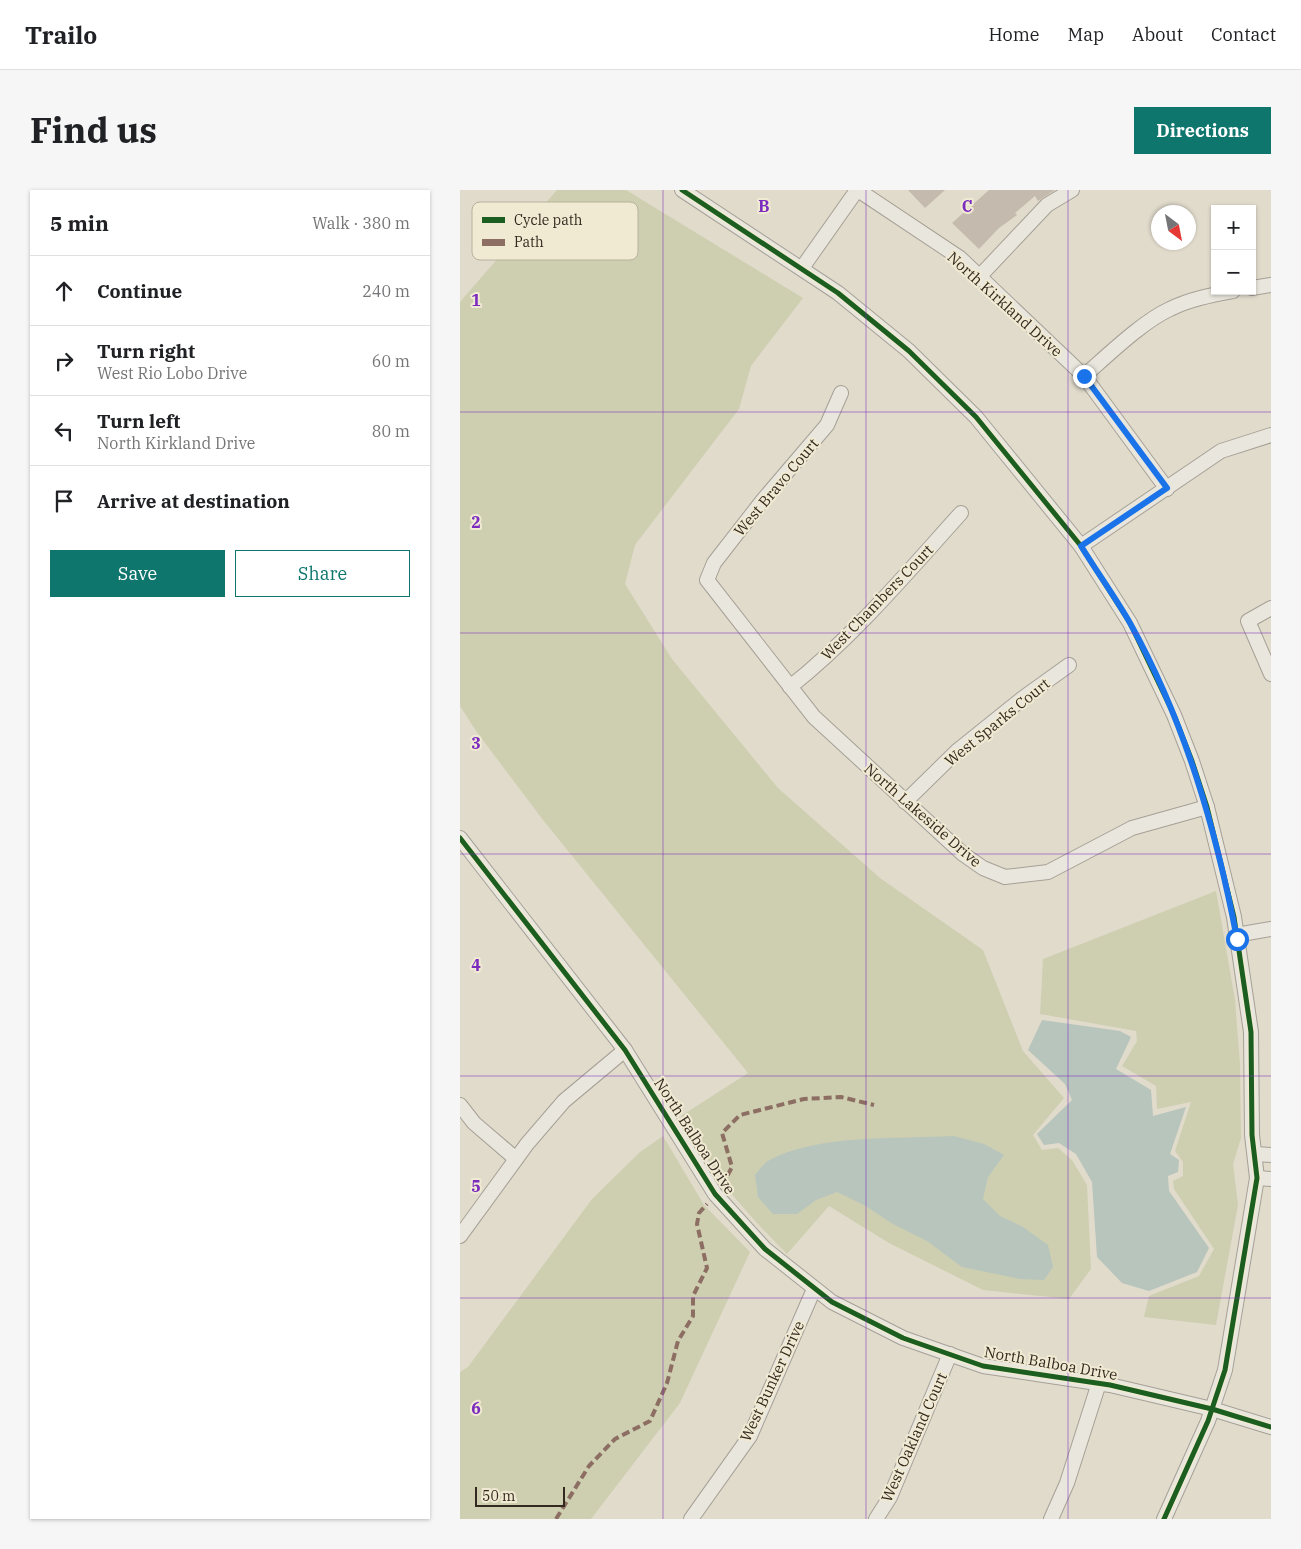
<!DOCTYPE html>
<meta charset="utf-8">
<style>
:root{--surface:#fff;--page:#f6f6f6;--text:#202124;--muted:#757577;--line:#e0e0e0;--accent:#0f766e}
body{margin:0;font-family:"IBM Plex Serif",serif;background:var(--page);color:var(--text)}
.controls{position:absolute;right:15px;top:15px;display:grid;overflow:hidden;border-radius:0px;box-shadow:0 1px 4px #0004}
.controls button{width:45px;height:45px;display:grid;place-items:center;padding:0;border:0;border-bottom:1px solid var(--line);background:var(--surface);color:var(--text);font:25px sans-serif}
.compass{position:absolute;left:691px;top:15px;width:45px;height:45px;border-radius:50%;background:var(--surface);box-shadow:0 1px 4px #0004;rotate:148deg}
.scale{position:absolute;left:15px;bottom:12px;width:90px;box-sizing:border-box;padding-left:5px;border:2px solid #33291f;border-top:0;font-size:14px;line-height:18px;white-space:nowrap;color:#33291f;-webkit-text-stroke:4px #f1ead3;paint-order:stroke}
.stop{position:absolute;width:15px;height:15px;margin:-11px;border:4px solid #1a73e8;border-radius:50%;background:#fff}
.stop.end{background:#1a73e8;border-color:#fff;box-shadow:0 1px 5px #0008}
.list{margin:0;padding:0;list-style:none}
h2{display:flex;justify-content:space-between;align-items:center;height:65px;margin:0;padding:0 20px;font-size:21px}
h2 small{font-size:16px;font-weight:400;color:var(--muted)}
.list li{display:grid;grid-template-columns:32px 1fr auto;gap:15px;align-items:center;box-sizing:border-box;height:70px;padding:0 20px;border-top:1px solid var(--line)}
.list b{display:block;font-size:19px;white-space:nowrap}
.list p{margin:0;font-size:16px;white-space:nowrap;color:var(--muted)}
.list em{font-size:16px;font-style:normal;color:var(--muted)}
.actions{display:flex;gap:10px;padding:15px 20px}
.actions a{flex:1;padding:11px 0;border:1px solid var(--accent);border-radius:0px;text-align:center;font-size:18px;color:var(--accent)}
.actions .main{background:var(--accent);color:#fff}
.icon{flex:none;width:28px;height:28px;fill:none;stroke:currentColor;stroke-width:2;stroke-linecap:round;stroke-linejoin:round}
.map{position:relative;flex:none;width:811px;height:1329px;overflow:hidden;border-radius:0px}
header{display:flex;align-items:center;gap:30px;box-sizing:border-box;height:70px;padding:0 25px;background:var(--surface);border-bottom:1px solid var(--line)}
header strong{font-size:24px}
nav{display:flex;gap:28px;margin-inline-start:auto;font-size:18px}
.intro{display:flex;align-items:center;justify-content:space-between;box-sizing:border-box;height:120px;padding:0 30px}
h1{margin:0;font-size:35px}
.button{padding:12px 22px;border-radius:0px;background:var(--accent);color:#fff;font-size:18px;font-weight:700}
main{display:flex;gap:30px;padding:0 30px}
aside{flex:1;background:var(--surface);border-radius:0px;box-shadow:0 1px 4px #0004}
.map>svg:first-child{display:block}
.green{fill:#cecfb0}
.water{fill:#b7c5bd}
.building{fill:#c4baad}
.lines{fill:none;stroke-linecap:round;stroke-linejoin:round}
.minor-casing{stroke:#a6a096;stroke-width:16}
.minor{stroke:#e9e6dd;stroke-width:14}
.quiet{stroke:#8d6e63;stroke-width:4;stroke-dasharray:8 4;stroke-linecap:butt}
.cycleway-casing{stroke:#f1ead3;stroke-width:8}
.cycleway{stroke:#1b5e20;stroke-width:5}
.route{stroke:#1a73e8;stroke-width:6}
.grid{fill:none;stroke:#7b2cbf;stroke-width:1;stroke-opacity:0.55}
.labels{text-anchor:middle;dominant-baseline:central;stroke-width:4;stroke-linejoin:round;paint-order:stroke}
.street-label{font-size:15px;fill:#33291f;stroke:#f1ead3}
.key{fill:#f1ead3;stroke:#b8b09d;stroke-width:1}
.key-label{font-size:14px;fill:#33291f}
.grid-label{font-size:16px;text-anchor:middle;font-weight:bold;fill:#7b2cbf;stroke:#f1ead3;stroke-width:4;stroke-linejoin:round;paint-order:stroke}
</style>
<header>
<strong>Trailo</strong>
<nav><a>Home</a><a>Map</a><a>About</a><a>Contact</a></nav>
</header>
<div class="intro"><h1>Find us</h1><a class="button">Directions</a></div>
<main>
<aside>
<h2>5 min<small>Walk · 380 m</small></h2>
<ul class="list">
<li><svg class="icon" aria-label="ahead" viewBox="0 0 24 24"><path d="M12 20V5M6 11l6-6 6 6"/></svg><div><b>Continue</b></div><em>240 m</em></li>
<li><svg class="icon" aria-label="right" viewBox="0 0 24 24"><path d="M7 20v-9h11M14 6l5 5-5 5"/></svg><div><b>Turn right</b><p>West Rio Lobo Drive</p></div><em>60 m</em></li>
<li><svg class="icon" aria-label="left" viewBox="0 0 24 24"><path d="M17 20v-9H6M10 6l-5 5 5 5"/></svg><div><b>Turn left</b><p>North Kirkland Drive</p></div><em>80 m</em></li>
<li><svg class="icon" aria-label="arrive" viewBox="0 0 24 24"><path d="M6 21V4h12l-3 4 3 4H6"/></svg><div><b>Arrive at destination</b></div></li>
</ul>
<div class="actions"><a class="main">Save</a><a>Share</a></div>
</aside>
<div class="map">
<svg width="811" height="1329" viewBox="0 0 811 1329">
<rect width="100%" height="100%" fill="#e1dbcc"/>
<g class="green">
<path d="M97 0H166L343 108 291 176 279 219 175 355 165 394 212 469 318 598 420 688 523 760 563 861 604 908 573 945 582 960 598 958 612 970 627 995 631 1079 609 1109 523 1100 429 1053 369 1016 327 1064 296 1032 263 994 221 926 288 883 83 630 16 541 0 516V112Z"/>
<path d="M756 701 775 810 780 874 781 948 773 974 778 1015 756 1135 684 1127 689 1106 739 1086 754 1059 714 999 713 991 723 986V972L715 961 731 912 697 919 696 896 662 876 677 851 676 841 580 824 583 769Z"/>
<path d="M203 946 244 1015 290 1062 220 1213 131 1329H0V1182L8 1177 132 1009 180 962Z"/>
</g>
<g class="water">
<path d="M582 830 660 841 671 847 656 879 691 900 693 926 726 917 710 964 719 970 718 982 708 986 709 1001 749 1058 737 1082 689 1101 662 1093 637 1067 632 992 616 964 599 953 584 955 577 944 612 910 605 894 568 860Z"/>
<path d="M494 946 524 954 544 965 528 987 523 1009 540 1026 563 1037 588 1055 593 1077 584 1090 560 1089 502 1077 467 1051 433 1034 404 1015 377 1002 356 1010 337 1024H313L298 1007 295 985C299 981 303 974 308 971 355 944 439 949 494 946Z"/>
</g>
<g class="building">
<path d="M448 0H485L465 18Z"/>
<path d="M529 0H595L578 11 575 6 555 23 557 25 539 38 519 59 492 33Z"/>
</g>
<g class="lines">
<g class="minor-casing">
<g id="minor">
<path d="M222 0 378 103 449 161 516 227 621 356 670 433 714 525 732 571 747 617 774 727 791 842 792 945 797 988 765 1180 748 1231 704 1329"/>
<path d="M398 0 500 68 624 186 707 299"/>
<path d="M342 78 397 0"/>
<path d="M519 87 587 15 612 0"/>
<path d="M792 98 811 95"/>
<path d="M624 186C647 166 683 131 710 119 730 109 752 105 773 101"/>
<path d="M381 203 367 235 303 310 254 373 247 390 354 527 503 664 523 678 545 687 588 682 672 638 747 617"/>
<path d="M621 356 761 261 811 245"/>
<path d="M811 418 788 431 811 484"/>
<path d="M330 497C394 446 446 384 501 323"/>
<path d="M445 612 497 561 563 508 609 475"/>
<path d="M0 648 165 860 255 1004 305 1059 372 1112 443 1148 523 1176 650 1195 752 1219 811 1237"/>
<path d="M776 745 811 739"/>
<path d="M0 915 14 933 56 969"/>
<path d="M795 964 811 965"/>
<path d="M797 988 811 989"/>
<path d="M0 1046 67 954 104 911 165 860"/>
<path d="M231 1329 290 1246 354 1099"/>
<path d="M416 1329 430 1307 490 1164"/>
<path d="M591 1329 607 1293 639 1193"/>
</g>
</g>
<use href="#minor" class="minor"/>
<g class="quiet">
<path d="M262 996 272 977 262 943 280 925 344 909 381 907 414 915"/>
<path d="M96 1329 129 1276 155 1249 190 1231 207 1193 218 1151 233 1126V1106L247 1078 237 1034 239 1023 247 1014"/>
</g>
<g class="cycleway-casing">
<g id="cycleway">
<path d="M222 0 378 103 449 161 516 227 621 356 670 433 714 525 732 571 747 617 774 727 791 842 792 945 797 988 765 1180 748 1231 704 1329"/>
<path d="M0 648 165 860 255 1004 305 1059 372 1112 443 1148 523 1176 650 1195 752 1219 811 1237"/>
</g>
</g>
<use href="#cycleway" class="cycleway"/>
</g>
<g class="lines">
<path class="route" d="M624 186 707 298 621 356C637 382 655 407 670 433 725 532 756 639 777 749"/>
</g>
<path class="grid" d="M203 0V1329M406 0V1329M608 0V1329M0 222H811M0 443H811M0 664H811M0 886H811M0 1108H811"/>
<g class="labels">
<g class="street-label">
<text transform="translate(545 114) rotate(42)">North Kirkland Drive</text>
<text transform="translate(316 297) rotate(-50)">West Bravo Court</text>
<text transform="translate(417 412) rotate(-46)">West Chambers Court</text>
<text transform="translate(537 532) rotate(-39)">West Sparks Court</text>
<text transform="translate(463 625) rotate(41)">North Lakeside Drive</text>
<text transform="translate(235 946) rotate(57)">North Balboa Drive</text>
<text transform="translate(591 1173) rotate(10)">North Balboa Drive</text>
<text transform="translate(312 1191) rotate(-65)">West Bunker Drive</text>
<text transform="translate(454 1247) rotate(-66)">West Oakland Court</text>
</g>
</g>
<rect x="12" y="12" width="166" height="58" rx="8" class="key"/>
<rect x="22" y="27" width="23" height="6" fill="#1b5e20"/>
<rect x="22" y="49" width="23" height="7" fill="#8d6e63"/>
<g class="key-label">
<text x="54" y="35">Cycle path</text>
<text x="54" y="57">Path</text>
</g>
<g class="grid-label">
<text x="304" y="22">B</text>
<text x="507" y="22">C</text>
<text x="16" y="116">1</text>
<text x="16" y="338">2</text>
<text x="16" y="559">3</text>
<text x="16" y="781">4</text>
<text x="16" y="1002">5</text>
<text x="16" y="1224">6</text>
</g>
</svg>
<div class="controls">
<button>+</button>
<button>−</button>
</div>
<svg class="compass" viewBox="-18 -18 36 36"><path d="M0-13l5 13h-10z" fill="#e53935"/><path d="M0 13l5-13h-10z" fill="#757577"/></svg>
<div class="scale">50 m</div>
<div class="stop" style="left:777px;top:749px"></div>
<div class="stop end" style="left:624px;top:186px"></div>
</div>
</main>
